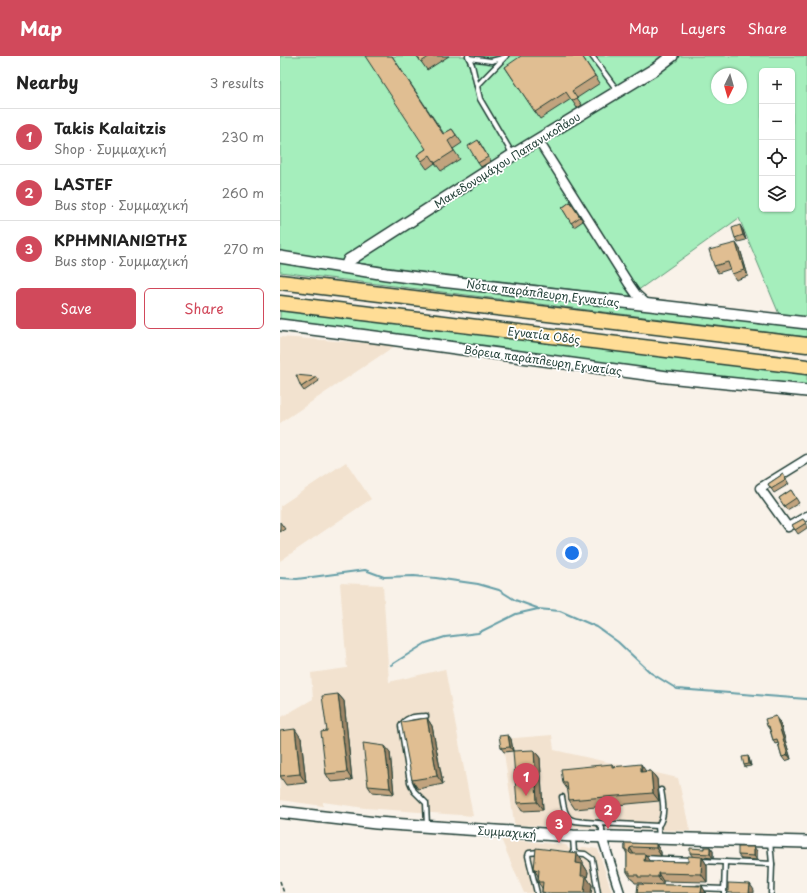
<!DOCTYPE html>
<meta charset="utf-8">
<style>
:root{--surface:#fff;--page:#f2f2f2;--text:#222;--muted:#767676;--line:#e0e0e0;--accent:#d1495b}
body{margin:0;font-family:"Playpen Sans",sans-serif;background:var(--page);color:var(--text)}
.controls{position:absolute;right:12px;top:12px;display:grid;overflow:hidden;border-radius:6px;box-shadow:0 1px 3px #0004}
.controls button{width:36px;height:36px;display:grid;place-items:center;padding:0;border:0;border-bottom:1px solid var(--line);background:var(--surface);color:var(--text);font:20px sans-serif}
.compass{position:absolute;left:431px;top:12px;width:36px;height:36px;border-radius:50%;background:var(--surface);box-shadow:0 1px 3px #0004;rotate:185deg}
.you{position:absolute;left:292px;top:497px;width:14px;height:14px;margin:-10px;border:3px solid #fff;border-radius:50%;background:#1a73e8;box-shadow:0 0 0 6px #1a73e833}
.badge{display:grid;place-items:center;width:26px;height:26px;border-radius:50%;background:var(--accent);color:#fff;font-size:13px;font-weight:700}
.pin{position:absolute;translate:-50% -33px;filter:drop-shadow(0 1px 2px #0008)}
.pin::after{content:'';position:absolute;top:21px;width:14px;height:12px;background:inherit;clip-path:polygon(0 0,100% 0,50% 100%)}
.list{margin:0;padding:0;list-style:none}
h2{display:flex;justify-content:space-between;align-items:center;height:52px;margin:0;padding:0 16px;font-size:17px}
h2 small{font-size:13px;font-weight:400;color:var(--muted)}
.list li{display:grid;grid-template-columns:26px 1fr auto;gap:12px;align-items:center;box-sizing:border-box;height:56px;padding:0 16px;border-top:1px solid var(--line)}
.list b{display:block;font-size:15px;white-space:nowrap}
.list p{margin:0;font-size:13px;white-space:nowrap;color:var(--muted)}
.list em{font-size:13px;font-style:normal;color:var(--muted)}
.actions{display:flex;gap:8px;padding:12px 16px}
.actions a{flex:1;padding:9px 0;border:1px solid var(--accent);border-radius:6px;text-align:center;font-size:14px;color:var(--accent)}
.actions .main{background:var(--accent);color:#fff}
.icon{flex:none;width:22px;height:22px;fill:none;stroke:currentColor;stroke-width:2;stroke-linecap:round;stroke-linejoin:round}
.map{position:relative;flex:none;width:527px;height:837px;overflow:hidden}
header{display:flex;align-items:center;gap:24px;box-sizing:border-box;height:56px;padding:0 20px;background:var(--accent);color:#fff}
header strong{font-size:19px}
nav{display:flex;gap:22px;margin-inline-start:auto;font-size:14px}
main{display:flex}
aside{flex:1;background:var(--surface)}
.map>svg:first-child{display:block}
.built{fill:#f2e2cf}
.green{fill:#a5eebc;stroke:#629678;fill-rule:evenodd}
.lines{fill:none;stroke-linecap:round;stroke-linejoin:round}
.stream{stroke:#659ea7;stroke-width:2}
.lane-casing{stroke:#1f3d34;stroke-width:7}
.street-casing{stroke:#1f3d34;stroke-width:11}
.secondary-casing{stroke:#1f3d34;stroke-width:14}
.highway-casing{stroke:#1f3d34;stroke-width:17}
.path{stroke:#1f3d34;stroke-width:1.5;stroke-dasharray:4 3;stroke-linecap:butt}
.lane{stroke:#fff;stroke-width:4}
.street{stroke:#fff;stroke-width:8}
.secondary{stroke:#fff;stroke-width:11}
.highway{stroke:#ffdd96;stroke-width:14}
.wall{fill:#c1a37e;stroke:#1f3d34}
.shaded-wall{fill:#9d8566;stroke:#1f3d34}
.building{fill:#e0be92;stroke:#1f3d34}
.labels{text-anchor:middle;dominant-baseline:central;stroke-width:3.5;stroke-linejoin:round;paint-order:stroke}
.street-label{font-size:11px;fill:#1f3d34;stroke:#fff}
</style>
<header>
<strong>Map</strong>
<nav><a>Map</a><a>Layers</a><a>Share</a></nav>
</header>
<main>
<aside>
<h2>Nearby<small>3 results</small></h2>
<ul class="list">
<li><span class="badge">1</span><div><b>Takis Kalaitzis</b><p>Shop · Συμμαχική</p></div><em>230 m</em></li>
<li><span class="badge">2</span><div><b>LASTEF</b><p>Bus stop · Συμμαχική</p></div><em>260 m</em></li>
<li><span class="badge">3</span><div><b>ΚΡΗΜΝΙΑΝΙΩΤΗΣ</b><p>Bus stop · Συμμαχική</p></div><em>270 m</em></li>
</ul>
<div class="actions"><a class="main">Save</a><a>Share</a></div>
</aside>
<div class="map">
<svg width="527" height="837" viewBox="0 0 527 837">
<rect width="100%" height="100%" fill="#f9f2e9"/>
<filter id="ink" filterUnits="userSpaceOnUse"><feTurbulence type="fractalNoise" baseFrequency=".025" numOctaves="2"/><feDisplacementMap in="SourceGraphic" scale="8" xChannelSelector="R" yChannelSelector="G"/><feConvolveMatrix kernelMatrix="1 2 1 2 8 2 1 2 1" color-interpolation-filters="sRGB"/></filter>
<g filter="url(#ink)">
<g class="built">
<path d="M0 281 116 289 0 367Z"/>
<path d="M66 406 91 443 0 505V450Z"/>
<path d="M60 527 103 529 109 626 165 613 193 760 85 752 43 746V750L0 744V662L33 643 31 617 67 612Z"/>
<path d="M272 679 274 694 398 722 410 775 235 769 234 766 222 683Z"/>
<path d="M221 783 286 789 289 793H300L303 791 318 793 332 837H244Z"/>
</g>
<g class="green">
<path d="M0 0H527V261L499 258 459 162 350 240 134 215 0 196ZM482 15H512V153H482ZM437 18H461V42H437Z"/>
<path d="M0 205 527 271V281L0 216Z"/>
<path d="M0 254 527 317V331L406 319 179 287 0 266Z"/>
</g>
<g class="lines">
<g class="stream">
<path d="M0 522 17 523 85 514 104 521 134 520 156 522 198 528 219 534 235 544 257 552"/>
<path d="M111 609 146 587 165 581 198 577 236 558 258 553 280 555 317 571 338 586 371 617 397 633 527 643"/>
</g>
<g class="lane-casing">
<g id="lane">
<path d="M188 0 192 9 200 43 233 99"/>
<path d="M312 0 337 34"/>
<path d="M189 2 211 5 223 2"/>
<path d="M197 30 226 0"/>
<path d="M146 660C135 661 126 660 121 670L130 726 134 735 146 747 147 770"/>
<path d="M282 741C286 770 291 764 318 767L322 772V779"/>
<path d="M318 767 378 770"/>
<path d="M293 781 294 797"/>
<path d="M379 781 378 770C386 760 383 745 381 734"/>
<path d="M490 785 492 808 491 837"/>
<path d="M292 797 305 798 312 803 318 837"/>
<path d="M362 802 413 804"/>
<path d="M420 805 492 808"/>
<path d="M418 832 444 833"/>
<path d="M257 837 248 800 249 797 259 796"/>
<path d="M444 837 445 806"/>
</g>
</g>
<g class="street-casing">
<g id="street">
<path d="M258 84 349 228 356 238 368 249"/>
<path d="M527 403 480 432 508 471 527 460"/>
<path d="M322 781 340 837"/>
</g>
</g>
<g class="secondary-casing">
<g id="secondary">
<path d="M0 201 106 218 161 225 527 267"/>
<path d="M66 211 69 204 74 201 233 99 375 13 392 0"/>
<path d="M0 269 95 281 387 321 527 335"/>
<path d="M0 756 96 767 293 780 527 786"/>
</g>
</g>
<g class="highway-casing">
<g id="highway">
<path d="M0 226 527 289"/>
<path d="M0 247 527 311"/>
</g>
</g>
<path class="path" d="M0 825 4 837"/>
<use href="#lane" class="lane"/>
<use href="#street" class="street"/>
<use href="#secondary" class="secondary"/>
<use href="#highway" class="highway"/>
</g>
<g class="wall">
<path d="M112 0 164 78 172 73 182 87 173 93 180 103 161 115 155 107 147 113 137 99 146 93Z"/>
<path d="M137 0H169L147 14Z"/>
<path d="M302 0 320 27 297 42 302 49 297 52 291 43 260 63 225 11Z"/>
<path d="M198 84 211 105 201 111 198 107Z"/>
<path d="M290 146 303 165 294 171 282 152Z"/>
<path d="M463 174 466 184 458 186 455 182Z"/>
<path d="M460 193 468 220 456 224 452 218 450 213 438 217 434 210Z"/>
<path d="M36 321 39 325 24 335 21 331Z"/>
<path d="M503 418 509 428 494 437 488 428Z"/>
<path d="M511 434 519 447 507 454 499 442Z"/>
<path d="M523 463 527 468V472L518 478 512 469Z"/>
<path d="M0 466 5 473 0 476Z"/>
<path d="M58 638 64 645 72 724 51 726 46 718 47 675Z"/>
<path d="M147 662 152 670 163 728 138 733 132 724Z"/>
<path d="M499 664 511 703 505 705 502 701 498 687 495 688 493 684 490 674 487 670Z"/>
<path d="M228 679 231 683 233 695 224 696 221 692Z"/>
<path d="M21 682 26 727 6 729 0 720Z"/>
<path d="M254 694 260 702 263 754 242 755 237 747Z"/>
<path d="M110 696 114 738 92 736 88 730Z"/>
<path d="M469 702 471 710 465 711 464 709Z"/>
<path d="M332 708 334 711 366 715H371L377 723 379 745 295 753 289 744 288 734 283 727Z"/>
<path d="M345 787 376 788 381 796V800L365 799 369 805 408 806 413 801 410 797 430 791 433 795V802L422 801 427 809V826L383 825V829L422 830 426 837H357L363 828 362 827H355L353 824H352L347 816V798L345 794Z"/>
<path d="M477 795V804L461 803 458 799Z"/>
<path d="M297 797 303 806V808L308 816 307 822 312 829 311 837H262V832L258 826V820L254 813Z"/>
</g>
<g class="shaded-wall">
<path d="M460 169 463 174 466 184 463 179Z"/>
<path d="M456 187 460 193 468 220 464 214Z"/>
<path d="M58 638 64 645 72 724 67 716Z"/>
<path d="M496 660 499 664 511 703 508 699Z"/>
<path d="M147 662 152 670 163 728 157 720Z"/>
<path d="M15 673 21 682 26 727 20 718Z"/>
<path d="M228 679 231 683 233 695 230 691Z"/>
<path d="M105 690 110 696 114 738 110 732Z"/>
<path d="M254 694 260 702 263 754 257 746Z"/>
<path d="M468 700 469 702 471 710 469 708Z"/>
<path d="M361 708 367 717 361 716Z"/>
<path d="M371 715 377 723 379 745 373 737Z"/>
<path d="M376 788 381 796V800L376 792Z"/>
<path d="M430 791 433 795V802L430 798Z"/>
<path d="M474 791 477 795V804L474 800Z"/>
<path d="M350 792 355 800V803L349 796Z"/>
<path d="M297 797 303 806V808L308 816 307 822 312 829 311 837H304L301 820 296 807Z"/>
<path d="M365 798 370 806 364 805Z"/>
<path d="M422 801 427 809V826L421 818Z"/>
<path d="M378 817 383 825V829L378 821Z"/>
<path d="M470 828 474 834V837H469Z"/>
<path d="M422 830 426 837H421Z"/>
</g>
<g class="building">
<path d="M85 0H112L163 78 172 73 176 79 168 85 174 95 155 107 150 99 142 105 137 99 146 93Z"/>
<path d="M137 0H150L141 6Z"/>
<path d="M241 0H302L315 20 292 35 297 42 292 45 286 36 255 56 225 11Z"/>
<path d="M198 84 208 101 198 107 188 90Z"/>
<path d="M290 146 300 161 291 167 282 152Z"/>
<path d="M460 169 463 179 455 182 452 172Z"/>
<path d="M456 187 464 214 452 218 448 206 434 210 429 194Z"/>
<path d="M16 319 36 321 21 331Z"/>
<path d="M503 418 506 424 491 433 488 428Z"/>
<path d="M511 434 516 442 504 450 499 442Z"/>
<path d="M523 463 526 467 515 474 512 469Z"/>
<path d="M58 638 67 716 46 718 41 676 47 675 42 640Z"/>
<path d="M496 660 508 699 502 701 497 683 493 684 489 670H487L485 663Z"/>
<path d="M147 662 157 720 132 724 121 666Z"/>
<path d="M15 673 20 718 0 720V675Z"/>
<path d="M228 679 230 691 221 692 219 680Z"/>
<path d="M83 687 105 690 110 732 88 730Z"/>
<path d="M254 694 257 746 237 747 233 695Z"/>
<path d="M468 700 469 708 464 709 462 701Z"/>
<path d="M332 708V711L361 708V716L371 715 373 737 289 744 287 727H283L281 713Z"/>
<path d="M345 787 376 788V792L353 791 350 792 349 796 351 798H365L364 805 408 806V800L422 801 421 818 378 817V821H358V819H350V816H347V794H345Z"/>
<path d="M424 791H430V798L410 797V792L424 793Z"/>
<path d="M458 791H474V800L458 799Z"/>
<path d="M256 792 297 797 296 807 302 808 301 820H306L304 837H268L262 836 263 826H258L259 814 254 813Z"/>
<path d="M448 827 470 828 469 837H448Z"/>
<path d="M358 828 422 830 421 837H357Z"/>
</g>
</g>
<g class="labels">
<g class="street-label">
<text transform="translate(227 104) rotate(-32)">Μακεδονομάχου Παπανικολάου</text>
<text transform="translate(263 237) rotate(7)">Νότια παράπλευρη Εγνατίας</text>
<text transform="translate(264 279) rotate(7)">Εγνατία Οδός</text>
<text transform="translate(263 304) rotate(8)">Βόρεια παράπλευρη Εγνατίας</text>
<text transform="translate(227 776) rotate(4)">Συμμαχική</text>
</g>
</g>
</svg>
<div class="controls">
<button>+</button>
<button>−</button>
<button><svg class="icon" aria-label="locate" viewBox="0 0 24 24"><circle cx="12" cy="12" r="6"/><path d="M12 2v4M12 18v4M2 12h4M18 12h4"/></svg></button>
<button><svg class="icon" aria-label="layers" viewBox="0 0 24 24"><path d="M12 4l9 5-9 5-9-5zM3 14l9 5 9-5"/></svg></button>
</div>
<svg class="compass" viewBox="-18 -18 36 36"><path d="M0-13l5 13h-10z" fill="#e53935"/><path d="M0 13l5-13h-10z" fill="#767676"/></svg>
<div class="you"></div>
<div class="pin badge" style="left:246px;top:740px">1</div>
<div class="pin badge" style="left:328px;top:773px">2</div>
<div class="pin badge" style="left:279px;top:787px">3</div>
</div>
</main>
